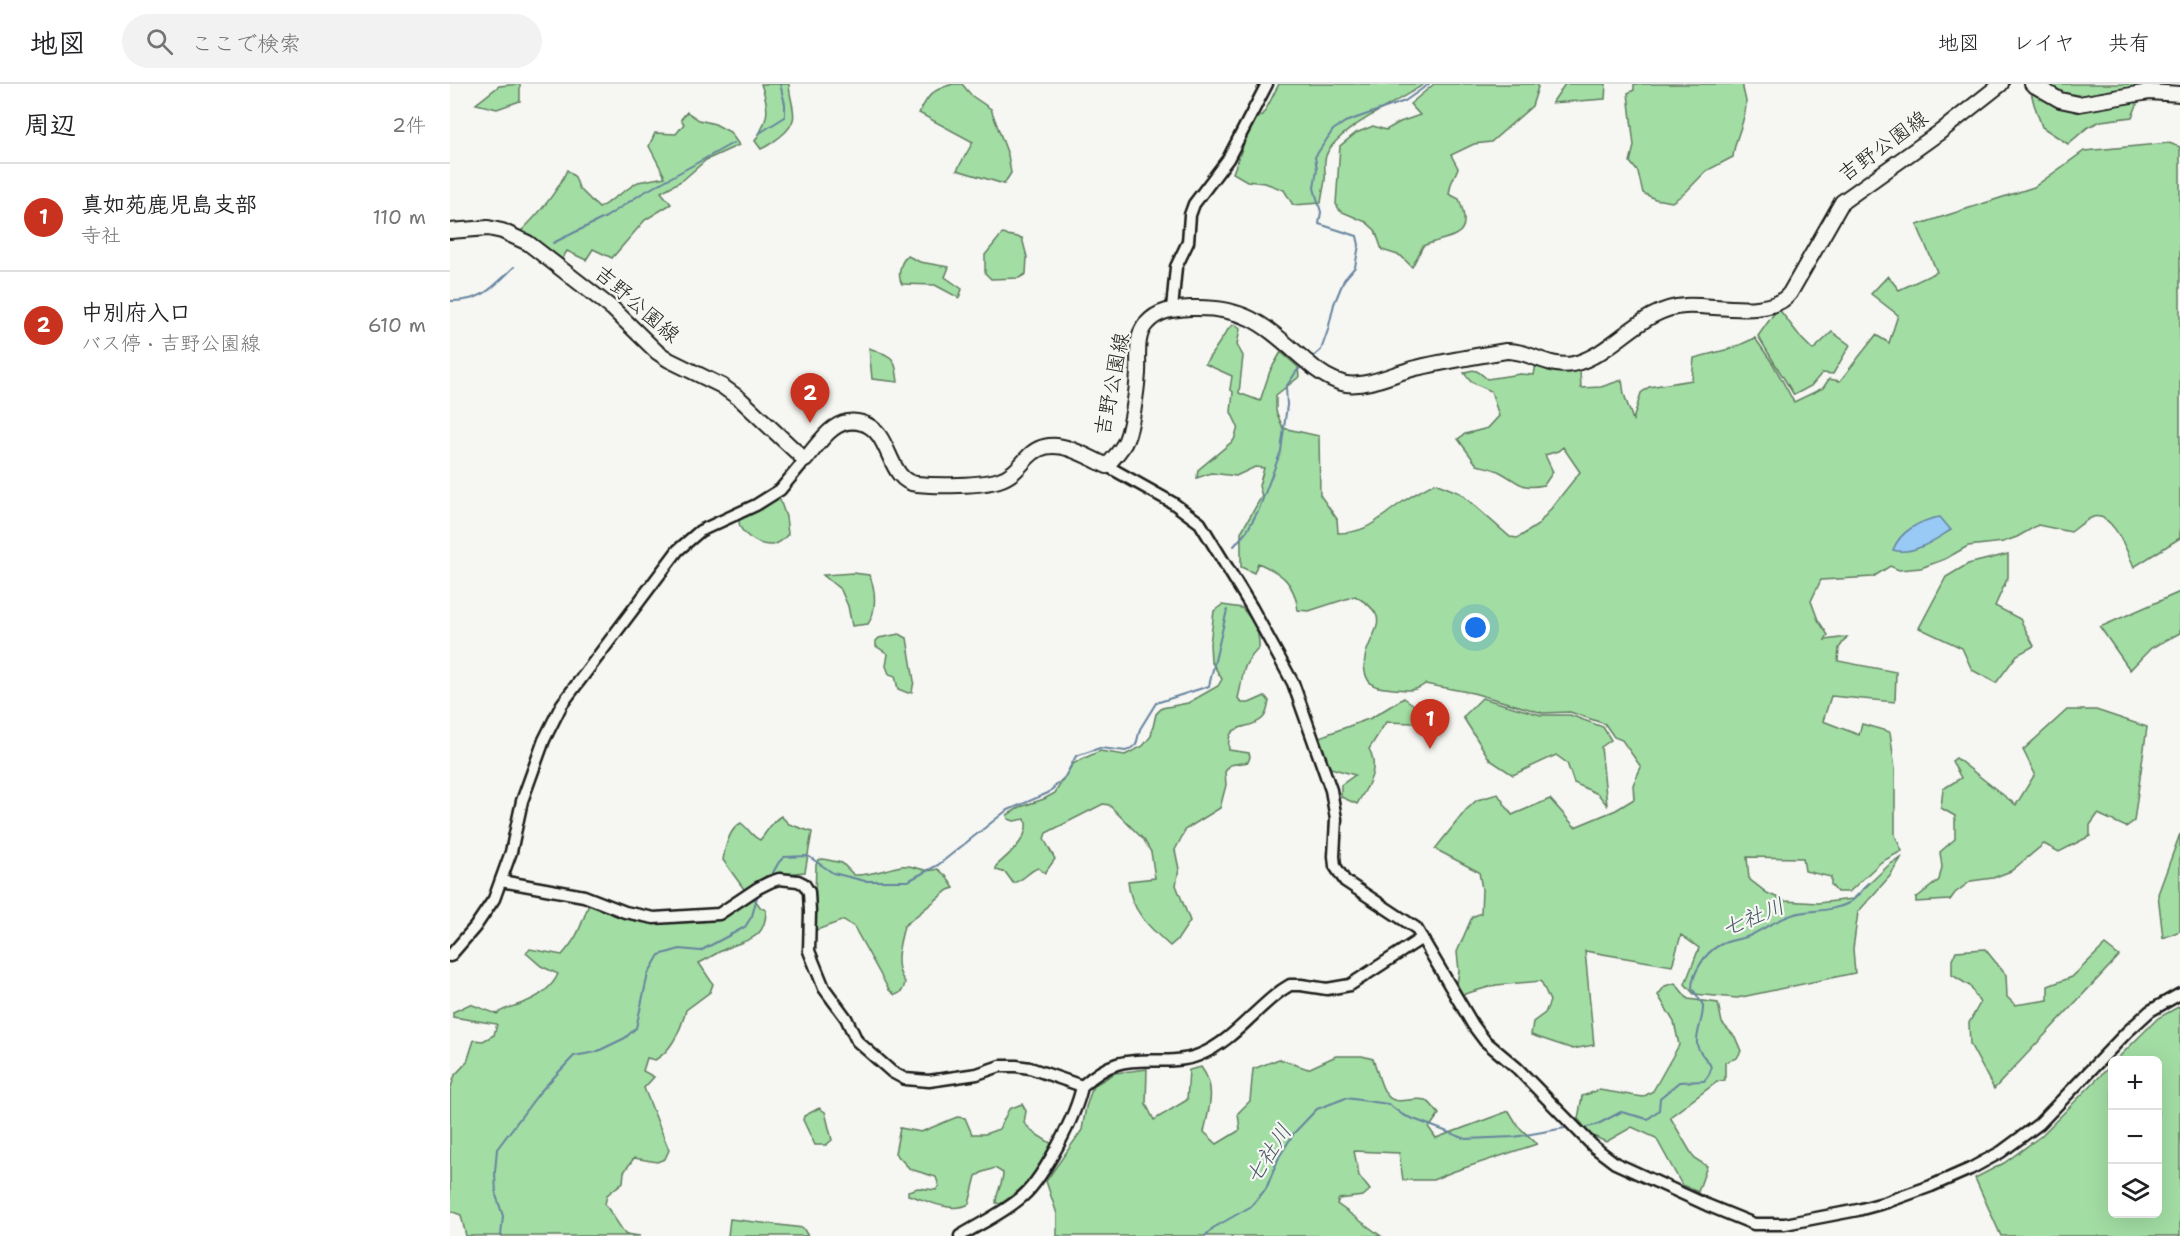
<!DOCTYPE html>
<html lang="ja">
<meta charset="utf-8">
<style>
:root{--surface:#fff;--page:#f2f2f2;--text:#202124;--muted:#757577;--line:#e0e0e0;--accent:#c8321e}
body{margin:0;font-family:"Shantell Sans","Klee One",sans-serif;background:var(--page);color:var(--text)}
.controls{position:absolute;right:18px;bottom:18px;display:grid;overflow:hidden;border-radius:9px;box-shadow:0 6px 24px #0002}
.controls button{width:54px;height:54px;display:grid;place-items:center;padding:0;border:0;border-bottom:2px solid var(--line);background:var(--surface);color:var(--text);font:30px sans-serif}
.you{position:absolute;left:1026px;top:544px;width:21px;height:21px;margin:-15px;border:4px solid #fff;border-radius:50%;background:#1a73e8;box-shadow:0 0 0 9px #1a73e833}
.badge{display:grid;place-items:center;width:39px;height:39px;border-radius:50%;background:var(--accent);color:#fff;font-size:20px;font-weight:700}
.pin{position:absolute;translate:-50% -50px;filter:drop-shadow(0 2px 3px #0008)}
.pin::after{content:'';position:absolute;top:32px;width:21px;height:18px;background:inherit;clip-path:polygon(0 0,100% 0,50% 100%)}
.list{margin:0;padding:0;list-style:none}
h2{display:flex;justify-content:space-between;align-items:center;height:78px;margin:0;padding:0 24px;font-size:26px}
h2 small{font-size:20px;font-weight:400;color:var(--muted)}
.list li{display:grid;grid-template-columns:39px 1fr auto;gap:18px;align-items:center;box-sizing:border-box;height:108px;padding:0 24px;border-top:2px solid var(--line)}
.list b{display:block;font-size:22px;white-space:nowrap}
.list p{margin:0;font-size:20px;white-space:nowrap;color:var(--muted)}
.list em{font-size:20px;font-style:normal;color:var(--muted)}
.icon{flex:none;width:33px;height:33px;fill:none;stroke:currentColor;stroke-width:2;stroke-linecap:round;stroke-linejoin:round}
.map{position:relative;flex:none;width:1730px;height:1152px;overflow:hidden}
header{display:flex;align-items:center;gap:36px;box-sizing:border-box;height:84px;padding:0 30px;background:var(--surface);border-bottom:2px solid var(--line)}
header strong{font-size:28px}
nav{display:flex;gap:33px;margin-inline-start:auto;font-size:21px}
.search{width:420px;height:54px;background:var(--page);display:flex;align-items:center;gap:15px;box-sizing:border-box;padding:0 21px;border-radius:33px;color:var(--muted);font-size:22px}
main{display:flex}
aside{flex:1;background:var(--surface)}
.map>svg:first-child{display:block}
.green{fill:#a2dda3;stroke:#5f7c60;stroke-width:1.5}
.water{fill:#98caf5;stroke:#66849e;stroke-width:1.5}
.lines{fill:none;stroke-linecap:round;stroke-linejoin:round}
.stream{stroke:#66849e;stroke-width:2}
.minor-casing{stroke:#1c1c1c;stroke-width:15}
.major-casing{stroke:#1c1c1c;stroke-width:18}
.minor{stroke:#f6f6f2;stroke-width:10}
.major{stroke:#f6f6f2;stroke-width:14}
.labels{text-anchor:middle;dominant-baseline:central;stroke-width:4.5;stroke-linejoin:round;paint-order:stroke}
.street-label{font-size:21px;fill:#1c1c1c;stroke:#f6f6f2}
.water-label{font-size:22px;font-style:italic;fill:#475968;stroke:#f6f6f2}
</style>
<header>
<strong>地図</strong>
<div class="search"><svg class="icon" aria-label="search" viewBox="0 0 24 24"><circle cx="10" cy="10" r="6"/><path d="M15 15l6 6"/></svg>ここで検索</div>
<nav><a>地図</a><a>レイヤ</a><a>共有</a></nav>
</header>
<main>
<aside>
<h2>周辺<small>2件</small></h2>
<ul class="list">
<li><span class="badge">1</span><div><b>真如苑鹿児島支部</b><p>寺社</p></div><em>110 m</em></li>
<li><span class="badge">2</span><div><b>中別府入口</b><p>バス停 · 吉野公園線</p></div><em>610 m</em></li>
</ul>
</aside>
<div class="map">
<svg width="1730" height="1152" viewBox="0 0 1730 1152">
<rect width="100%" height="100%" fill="#f6f6f2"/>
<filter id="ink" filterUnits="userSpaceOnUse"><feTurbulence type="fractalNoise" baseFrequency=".0167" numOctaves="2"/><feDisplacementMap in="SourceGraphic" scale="12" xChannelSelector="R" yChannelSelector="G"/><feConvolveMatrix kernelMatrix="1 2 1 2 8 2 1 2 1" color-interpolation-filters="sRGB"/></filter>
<g filter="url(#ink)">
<g class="green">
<path d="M70 0V17L47 25 26 20 49 2Z"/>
<path d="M311 0H339C340 24 353 34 331 52 324 57 319 62 311 65L305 57C319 35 320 25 311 0Z"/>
<path d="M503 0H512L522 12 541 25 558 71 561 89 554 100 507 86 523 58 469 29C479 10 482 6 503 0Z"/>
<path d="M829 0H974C949 18 885 45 876 72 873 80 876 88 875 96 874 103 872 111 871 119L843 121 834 106 815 99 797 97 783 89 793 62 798 40 813 31Z"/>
<path d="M984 0H1087L1088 3 1082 22 1041 58 1024 60 1001 71 1008 84 1001 100 999 110 1009 115C1025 156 1002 150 973 162L962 183 951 172 932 166 925 146 916 138 890 127 886 120 890 62 906 49 923 42 936 46 950 38 970 31 960 20Z"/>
<path d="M1115 0H1156L1155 15 1102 19Z"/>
<path d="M1184 0H1293C1292 6 1296 13 1296 19 1296 38 1284 55 1283 73L1256 87 1235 109 1222 118 1205 115 1193 109 1188 88 1180 78 1184 62 1178 9 1184 6Z"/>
<path d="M1579 0H1696L1685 5 1687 21 1682 33 1651 37 1638 43 1618 60 1592 43 1584 20Z"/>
<path d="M237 28 249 36 265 40 280 48 289 61 256 76 233 96 211 108 221 120 195 136 162 174 143 165 136 176 117 167 109 180 67 151C87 132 106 111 117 86L125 93 129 104 149 124 188 98 215 93 199 62 205 49 226 50 234 40 231 35Z"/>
<path d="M1719 59 1730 63V454L1684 483C1678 470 1662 424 1641 434 1634 437 1628 443 1621 448L1588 441 1567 453 1553 458 1518 462 1495 475 1471 484 1449 486 1440 482 1423 493 1371 496 1361 517 1368 536 1378 551 1375 556 1397 553 1389 564 1388 577 1446 588 1445 618 1381 612 1373 637 1409 651 1412 640 1440 648 1445 685V751L1452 767 1431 778 1399 808H1387L1381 801V793L1355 787 1353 774 1297 773 1299 795 1317 809 1335 817 1368 819 1403 815 1440 780 1451 774 1440 792 1408 828 1403 865 1405 889 1287 914 1244 910 1235 900 1249 864 1231 851 1222 882 1135 867 1144 961 1123 965 1081 951 1083 938 1095 929 1100 917 1091 897 1046 901 1011 911 1007 900 1009 887 1007 868 1022 833 1031 829 1032 805 1029 788 985 765 1016 726 1027 716 1048 710 1062 731 1100 715 1125 743 1166 726 1184 715 1183 701 1191 683 1172 656 1164 653 1155 640 1120 628 1093 629 1023 609 975 600C965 608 956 606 944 605 929 603 919 605 915 588 910 563 934 545 926 530 922 522 912 516 905 512L859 527 848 526C844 498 833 490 808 479L804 489 791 483V448L812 412 809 402 814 384 805 383 786 392 761 389 747 394 748 386 784 356 788 343 781 328 783 308 780 305 782 292 755 280 779 244 785 240 790 245 787 261 793 272 789 309 810 317 820 287 831 268 848 283 849 293 826 311V327L833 344 869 352 870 411 887 435 888 449C919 449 927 435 951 419 962 411 974 405 985 399L1010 409 1060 453 1068 454 1088 441 1130 388 1113 363 1108 367 1095 371 1103 388 1094 401C1070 406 1069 398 1050 388 1043 384 1034 383 1027 381L1008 355 1015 350 1038 344 1049 332 1041 307 1021 298 1014 289C1025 283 1029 288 1037 295L1070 290 1084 291 1086 280 1114 286H1130L1131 304 1151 303 1172 296 1174 310 1183 336 1191 309 1199 303 1242 296 1244 274 1283 264 1305 254 1323 280 1344 318 1373 304 1379 295 1390 297 1426 251 1439 259 1448 231 1421 210 1438 192 1449 206 1487 188 1467 141 1584 103 1634 67Z"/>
<path d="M552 150 572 154 577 173 576 190 569 194 541 195 535 189V171Z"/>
<path d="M458 172 470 178 499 183 495 193 512 205 509 214 485 201 452 200C447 192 450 177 458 172Z"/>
<path d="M1328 224 1352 255 1363 266 1382 248 1400 261 1383 290 1372 289 1361 302 1344 311 1308 252Z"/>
<path d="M419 264C444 274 445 271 448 298L422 295Z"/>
<path d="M327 415 330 416 336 433 338 450C334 455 329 460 322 461 308 462 288 449 289 436L315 423Z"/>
<path d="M1558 470V493L1545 522 1570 535 1584 562 1567 571 1546 599 1522 586 1512 564 1469 544 1496 493 1518 480Z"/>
<path d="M403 489 419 491C426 504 427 527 418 540L402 542 398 522 391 506 373 491Z"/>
<path d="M1730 508V549L1701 564 1680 586 1650 543Z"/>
<path d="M772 521 792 524C803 537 810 547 809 564 789 584 795 589 788 614L792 619H799L815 612 819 617C818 623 817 630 813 634 799 648 775 636 779 666L799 669 800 673 798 678 780 681 775 688 776 701 770 724 736 745 725 766 729 785 726 801 740 837 728 855 720 862C700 844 680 826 678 797L705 794 701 768 694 756 659 721 653 720 596 749 594 755 605 775 595 789 588 784C577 788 575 796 563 799L556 789 546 786V782C558 771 582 753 575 735L564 737 558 735 557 731 570 723 594 715 605 709 622 681 628 677 650 667 675 671 693 662 701 652 706 630 712 624 738 619 768 602 772 595 761 577 760 560 764 527Z"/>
<path d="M449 550 457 554 464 597 462 608 458 609 448 605 445 592 439 590 436 582 438 570 426 562V557L429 554Z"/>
<path d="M954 614 967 623 964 639 936 638 919 665C930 685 918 702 907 720L891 713V701L905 691 877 683 867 654 921 634Z"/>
<path d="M1032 614 1091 631H1120L1153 643 1161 656 1151 663 1157 721 1148 710 1124 699 1117 679 1106 671 1063 691 1040 676 1013 633Z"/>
<path d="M1617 626H1646L1697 643 1684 737 1676 743 1648 730 1640 741V752L1609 768 1594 760 1561 787 1543 794 1521 797 1505 809 1500 816 1466 818V814L1489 796 1492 783 1490 768 1505 755V732L1491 724 1493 705 1511 694 1502 677 1506 674 1566 721 1585 690 1573 666Z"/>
<path d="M331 732 339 740 362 748 355 788 316 792 296 808 273 776C275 763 279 745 291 739 298 744 302 753 310 756 318 747 321 738 331 732Z"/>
<path d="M1730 750V847L1713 854 1708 810Z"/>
<path d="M373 775 392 779 404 791C420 792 435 785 451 782 464 780 474 790 488 785L496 792 504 804 498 806 454 842C450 860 442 881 455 898 454 905 452 909 445 911L439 906 404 843 394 836 367 846 364 843 366 781 368 776Z"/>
<path d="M303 813 311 824 316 826C316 856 297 855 275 865 266 869 258 875 249 879L263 900 260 908 236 926C231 945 223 966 205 976L197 974 193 987 204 993 194 1004 219 1066 215 1075 207 1078 184 1074 174 1088 173 1098 157 1111 155 1120 175 1150 190 1152H16L11 1131 0 1127V1006L5 991 17 978 24 956 33 957 44 951 47 940 3 933V928L20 920 47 930C57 922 62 924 73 919 87 914 102 904 108 890L91 882 76 869 80 865 112 871C129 852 130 843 139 820H147C178 826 243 846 272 834 283 829 293 819 303 813Z"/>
<path d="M1655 861 1669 872 1544 1005 1520 960 1519 939 1530 919 1520 902 1502 891V876L1506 867 1535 865 1556 891 1557 913 1565 921 1598 916V902L1622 893Z"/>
<path d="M1225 899 1238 915 1268 919 1272 939 1285 953 1291 967 1287 974 1275 978V996L1267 998 1220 1033 1244 1074 1257 1082 1248 1108 1232 1101 1206 1054 1182 1043 1156 1058 1141 1051 1128 1035 1132 1012 1149 1006 1193 1013 1203 1007 1229 961 1224 938 1208 911 1215 902Z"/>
<path d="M1730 922V1152H1551L1525 1094 1554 1079 1591 1052 1662 980V1130H1708V976H1666L1708 934Z"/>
<path d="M886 972H912L923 975C927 985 930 1003 937 1011 946 1023 963 1012 975 1016 981 1018 985 1026 989 1030L979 1044 986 1054 1059 1027 1068 1042 1087 1060 1002 1088 983 1096H953L949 1069 904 1067 909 1092 920 1106 913 1112 889 1115 887 1120 931 1152H607V1130L596 1097 632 1046 636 1023 643 1002 665 989 697 985 696 1020 704 1036 737 1016 739 986 751 983C767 1004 759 1024 754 1048L767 1060 790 1046 788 1029 800 1017 803 985 829 975 858 985Z"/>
<path d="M572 1020 576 1027 574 1039 584 1049 602 1060C585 1091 580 1100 550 1120L546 1119C546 1108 553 1100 553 1089L545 1084 533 1088 526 1092 519 1120C501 1130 477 1116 458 1111V1107L468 1104 486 1106 489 1102 486 1093 460 1085 445 1069 450 1044 471 1048 507 1033 515 1034 522 1050H535L549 1045 559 1025Z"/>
<path d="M369 1024 375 1028 382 1056 376 1061H365L353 1036 354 1032Z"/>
<path d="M280 1135 353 1144 358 1152H278Z"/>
</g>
<path class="water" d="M1490 433 1501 446C1484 456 1463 472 1443 466 1450 447 1471 436 1490 433Z"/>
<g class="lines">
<g class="stream">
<path d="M308 50 335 33V20L330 0"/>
<path d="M103 159 156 133 191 110 283 59"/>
<path d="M0 217C32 218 42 204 64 183"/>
<path d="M863 273 871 266 878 246 884 220 894 196 905 183 909 161 907 152 869 140 871 128 864 104 867 85 865 73 883 46 895 38 955 17 979 0"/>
<path d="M784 462 797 447 809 425 831 367 837 321 836 303 846 288 852 282"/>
<path d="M321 792 329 778 334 773 358 772 383 789 415 797H458L488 781 556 727 598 709 615 693 626 672 650 664 676 667 686 661 690 645 706 619 759 602 777 526"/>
<path d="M1137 1043 1146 1041 1171 1028 1198 1035 1209 1026 1210 1014 1229 998 1254 997C1272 978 1249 976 1247 960 1246 947 1254 934 1253 921L1242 904C1242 890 1255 869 1268 862 1277 856 1289 856 1299 852 1316 844 1330 833 1349 829 1366 826 1383 827 1399 819 1407 814 1412 806 1418 799"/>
<path d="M51 1152 53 1132 46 1111 45 1088 47 1065 89 1009 124 972 146 968 175 954 186 944 198 890 209 871 230 865 250 867 295 843 302 832 307 813 311 807"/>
<path d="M755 1152 763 1144 800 1123 816 1105 829 1073 844 1049 867 1025 896 1014 938 1020 953 1031 1016 1055 1064 1053 1115 1044"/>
</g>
<g class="minor-casing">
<g id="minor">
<path d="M722 225 726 183 738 158 740 131 744 120 778 75 817 0"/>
<path d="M657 382 723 419 750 439 802 524 843 599 881 706 886 735 884 772 885 782 895 797 966 844 1023 941 1035 957 1067 984 1144 1063 1165 1079 1257 1121 1304 1140H1335L1408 1126 1437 1118 1481 1102 1520 1085 1551 1068 1589 1040 1677 948 1700 927 1730 910"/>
<path d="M51 797 134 812 175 828 204 834 269 830 308 804 320 798 329 795 348 797 354 800 359 808 360 828 359 867 374 904 396 934 407 957 442 988 455 995 479 997 527 990 550 982H566L580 984 632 1002"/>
<path d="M0 872 25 843 44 815 61 768 72 717 94 656 112 620 228 466 250 447 306 421 330 406 355 376"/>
<path d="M510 1152C531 1139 555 1128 573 1112 594 1093 627 1030 632 1002 642 993 654 984 667 980 693 972 721 982 749 971 782 958 804 926 832 906L840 901H851L877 905 900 901 972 854"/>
</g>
</g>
<g class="major-casing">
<g id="major">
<path d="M1582 0 1610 16 1629 20 1699 8 1730 10"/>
<path d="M0 147 38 144 52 147 78 159 163 225 207 268 219 276 272 302 290 315 355 376C370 358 385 331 412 339 442 347 437 398 467 400 487 402 531 402 549 396 562 392 569 383 577 374 600 348 632 370 657 382 663 374 672 366 676 356 682 342 687 305 688 289 689 274 685 252 696 240 708 226 723 225 741 224 798 222 816 243 856 277 867 287 882 297 896 300 919 303 944 289 966 284 996 277 1026 272 1056 267 1079 266 1099 285 1123 280 1165 270 1190 224 1235 222 1263 220 1321 235 1340 209L1392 118 1490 48 1551 0"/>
</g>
</g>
<use href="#minor" class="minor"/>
<use href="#major" class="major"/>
</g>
</g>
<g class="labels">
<g class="street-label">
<text transform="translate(1433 62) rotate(-36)">吉野公園線</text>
<text transform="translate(187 220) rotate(41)">吉野公園線</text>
<text transform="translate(662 300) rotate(-79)">吉野公園線</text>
</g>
<g class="water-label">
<text transform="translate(1303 833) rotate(-22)">七社川</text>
<text transform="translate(818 1070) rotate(-57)">七社川</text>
</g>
</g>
</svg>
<div class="controls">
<button>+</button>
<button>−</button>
<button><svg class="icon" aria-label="layers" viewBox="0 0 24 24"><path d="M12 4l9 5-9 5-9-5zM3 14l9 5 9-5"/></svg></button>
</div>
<div class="you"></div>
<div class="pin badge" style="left:980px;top:665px">1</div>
<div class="pin badge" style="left:360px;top:339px">2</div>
</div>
</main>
